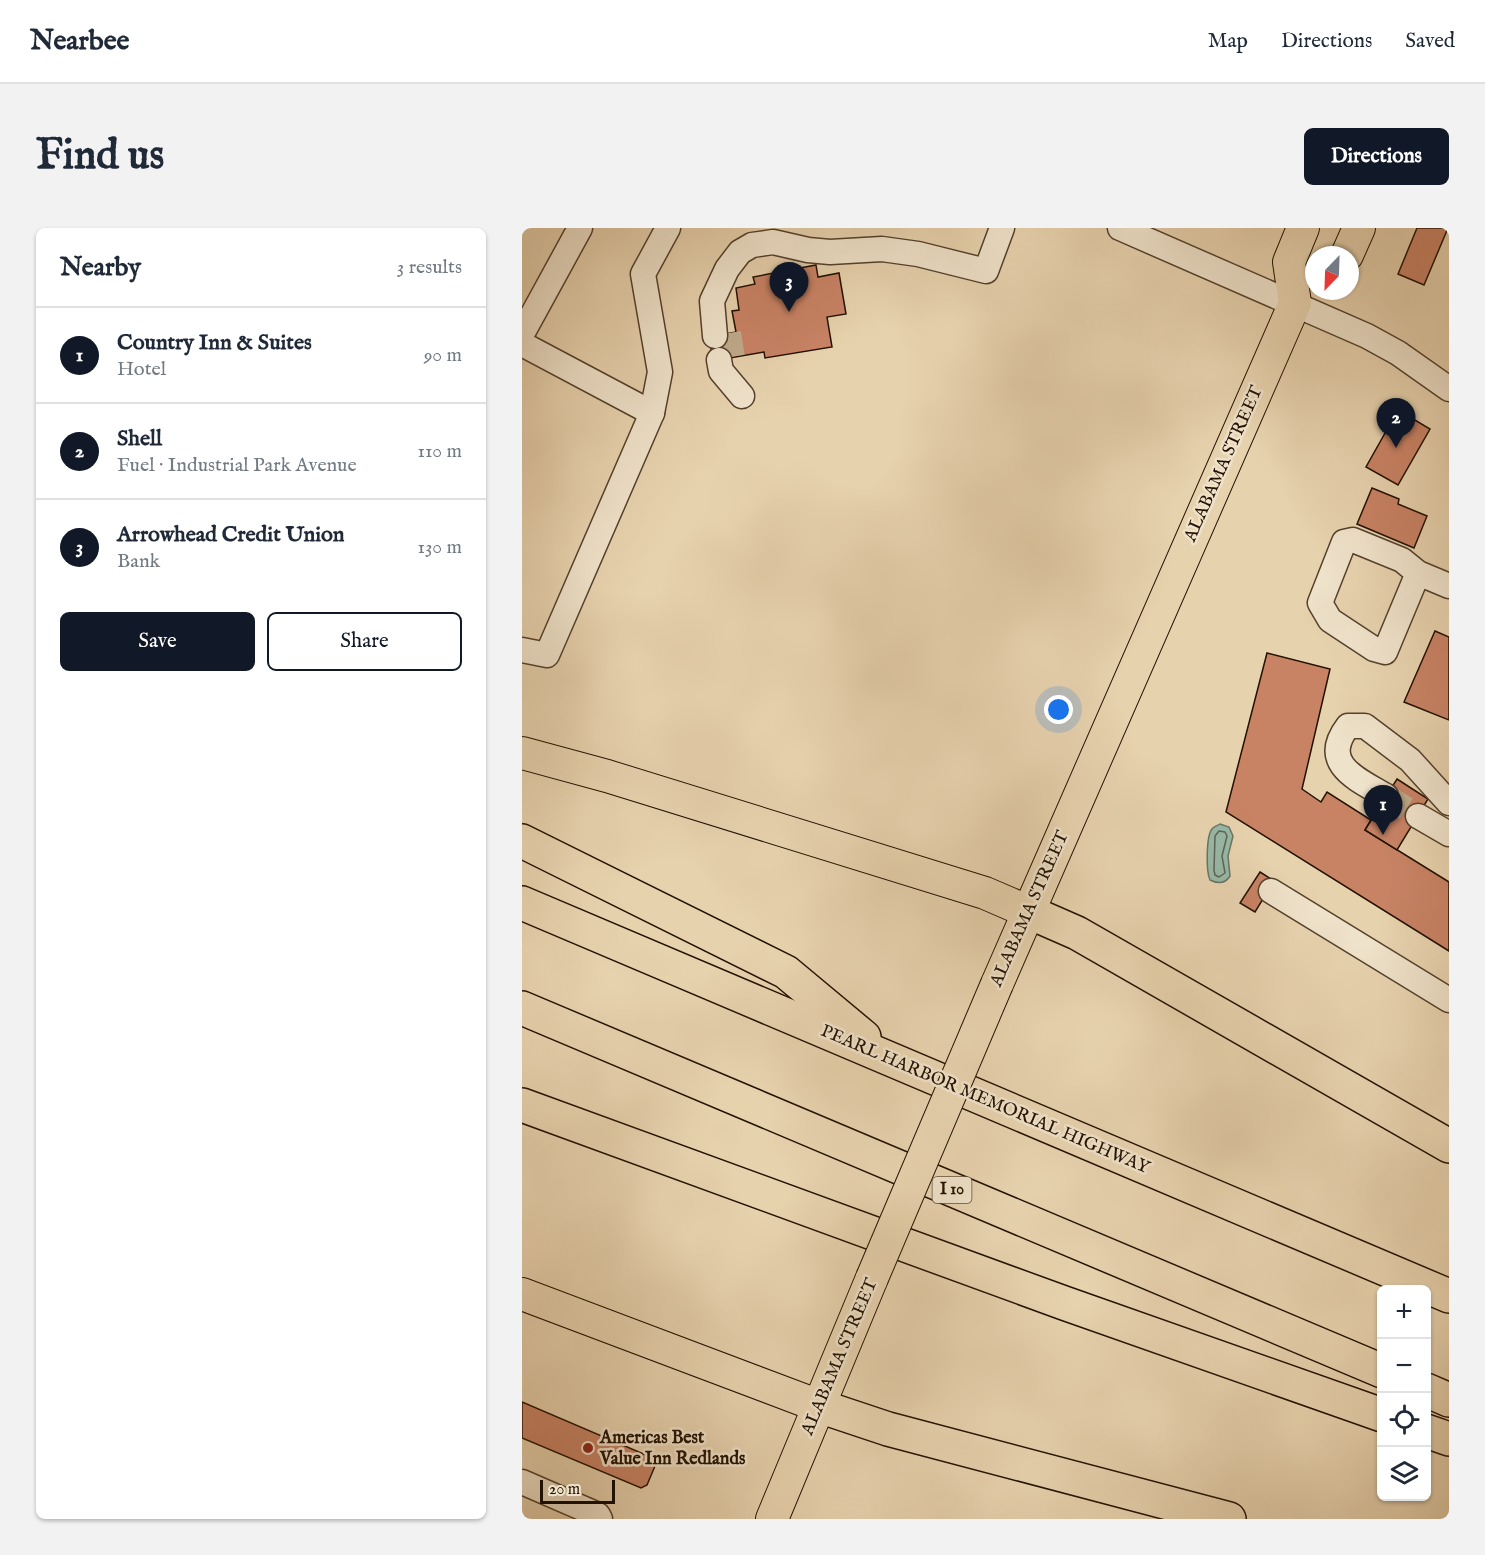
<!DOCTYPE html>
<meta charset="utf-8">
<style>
:root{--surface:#fff;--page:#f2f2f3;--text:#1f2937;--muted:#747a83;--line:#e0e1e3;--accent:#111827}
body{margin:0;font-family:"IM FELL English",serif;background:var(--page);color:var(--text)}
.controls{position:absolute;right:18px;bottom:18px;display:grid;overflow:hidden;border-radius:9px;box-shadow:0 2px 4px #0004}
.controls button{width:54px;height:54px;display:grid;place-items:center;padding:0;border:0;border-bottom:2px solid var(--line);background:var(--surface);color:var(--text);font:30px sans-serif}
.compass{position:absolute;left:783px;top:18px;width:54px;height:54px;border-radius:50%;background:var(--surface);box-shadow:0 2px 4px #0004;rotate:203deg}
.scale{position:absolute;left:18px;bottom:15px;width:75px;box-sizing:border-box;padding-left:6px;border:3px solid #231101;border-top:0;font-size:16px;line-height:21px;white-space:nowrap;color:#231101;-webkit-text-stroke:4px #efe2ca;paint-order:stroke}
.you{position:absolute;left:537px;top:482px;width:21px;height:21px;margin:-15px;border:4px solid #fff;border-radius:50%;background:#1a73e8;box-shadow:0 0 0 9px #1a73e833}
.badge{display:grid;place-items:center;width:39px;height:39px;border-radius:50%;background:var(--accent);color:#fff;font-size:20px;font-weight:700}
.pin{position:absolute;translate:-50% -50px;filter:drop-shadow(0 2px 3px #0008)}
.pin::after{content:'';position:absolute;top:32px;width:21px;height:18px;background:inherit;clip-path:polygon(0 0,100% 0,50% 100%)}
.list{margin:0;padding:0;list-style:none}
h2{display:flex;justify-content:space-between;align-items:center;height:78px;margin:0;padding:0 24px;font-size:26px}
h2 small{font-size:20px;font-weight:400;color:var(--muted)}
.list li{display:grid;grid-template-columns:39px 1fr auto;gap:18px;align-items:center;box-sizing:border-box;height:96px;padding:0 24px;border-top:2px solid var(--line)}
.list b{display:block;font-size:22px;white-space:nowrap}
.list p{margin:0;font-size:20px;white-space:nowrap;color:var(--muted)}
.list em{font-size:20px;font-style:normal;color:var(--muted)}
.actions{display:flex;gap:12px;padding:18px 24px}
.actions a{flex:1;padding:14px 0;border:2px solid var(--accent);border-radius:9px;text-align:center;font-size:21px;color:var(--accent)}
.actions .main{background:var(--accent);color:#fff}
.icon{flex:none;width:33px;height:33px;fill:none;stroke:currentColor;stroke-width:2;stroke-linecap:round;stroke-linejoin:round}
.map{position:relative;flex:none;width:927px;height:1291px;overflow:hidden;border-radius:9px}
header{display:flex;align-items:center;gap:36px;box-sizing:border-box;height:84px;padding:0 30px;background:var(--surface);border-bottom:2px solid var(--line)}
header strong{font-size:28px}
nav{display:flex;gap:33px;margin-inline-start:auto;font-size:21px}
.intro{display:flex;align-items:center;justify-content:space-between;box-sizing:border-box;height:144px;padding:0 36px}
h1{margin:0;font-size:42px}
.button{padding:15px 27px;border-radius:9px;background:var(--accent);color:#fff;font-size:21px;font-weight:700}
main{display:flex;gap:36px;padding:0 36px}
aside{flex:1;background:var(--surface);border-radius:9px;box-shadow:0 2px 4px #0004}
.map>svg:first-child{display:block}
.water{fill:#97b8a6;stroke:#697564;stroke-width:1.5}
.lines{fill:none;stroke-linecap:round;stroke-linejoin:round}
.shore{stroke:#5d6454;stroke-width:1.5}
.building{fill:#c88365;stroke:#231101;stroke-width:1.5}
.minor-tunnel{stroke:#c0ab8b;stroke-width:24;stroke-dasharray:24 12;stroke-linecap:butt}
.minor-casing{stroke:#54412c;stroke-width:27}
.major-casing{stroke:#231101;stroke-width:34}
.highway-casing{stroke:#231101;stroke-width:36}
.minor{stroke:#efe2ca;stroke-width:24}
.major{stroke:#e7d2ae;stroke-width:32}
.highway{stroke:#e7d2ae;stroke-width:33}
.major-bridge-casing{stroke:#231101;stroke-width:34;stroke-linecap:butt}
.major-bridge{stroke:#e7d2ae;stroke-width:32}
.poi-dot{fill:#8f2418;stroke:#efe2ca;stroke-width:2}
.labels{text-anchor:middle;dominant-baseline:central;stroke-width:5;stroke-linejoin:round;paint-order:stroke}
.shield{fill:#efe2ca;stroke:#60503d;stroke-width:1.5}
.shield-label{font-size:16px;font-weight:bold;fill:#231101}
.street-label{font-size:18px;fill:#231101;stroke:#efe2ca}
.poi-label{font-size:18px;font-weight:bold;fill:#231101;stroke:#efe2ca;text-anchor:start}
</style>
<header>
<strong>Nearbee</strong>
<nav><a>Map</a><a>Directions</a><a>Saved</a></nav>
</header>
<div class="intro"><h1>Find us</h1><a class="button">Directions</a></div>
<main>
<aside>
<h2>Nearby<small>3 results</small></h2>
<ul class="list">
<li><span class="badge">1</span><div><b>Country Inn &amp; Suites</b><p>Hotel</p></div><em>90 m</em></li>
<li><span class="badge">2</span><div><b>Shell</b><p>Fuel · Industrial Park Avenue</p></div><em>110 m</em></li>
<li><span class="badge">3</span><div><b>Arrowhead Credit Union</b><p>Bank</p></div><em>130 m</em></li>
</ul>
<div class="actions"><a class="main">Save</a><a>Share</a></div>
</aside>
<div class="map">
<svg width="927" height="1291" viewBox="0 0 927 1291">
<rect width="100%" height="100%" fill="#e7d2ae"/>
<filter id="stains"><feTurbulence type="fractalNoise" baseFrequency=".00333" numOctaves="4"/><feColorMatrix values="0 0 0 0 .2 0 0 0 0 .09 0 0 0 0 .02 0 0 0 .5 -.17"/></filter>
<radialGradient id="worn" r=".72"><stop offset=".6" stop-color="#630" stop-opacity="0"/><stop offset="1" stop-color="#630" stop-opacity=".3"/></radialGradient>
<path class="water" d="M698 596 707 599 711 608 706 628 708 648C703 656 696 656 688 652 684 644 684 608 690 601 692 598 695 598 698 596Z"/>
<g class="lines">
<path class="shore" d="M697 603 703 604 705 608 700 628 703 645 697 649 693 647 692 642 693 608Z"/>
</g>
<g class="building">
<path d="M895 0H926L902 57 876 46Z"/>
<path d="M294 37 296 49 317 45 324 86 305 89 310 119 243 130 242 124 191 133 187 109 214 104 210 83 217 82 214 60 233 56 231 49Z"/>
<path d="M876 182 908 201 876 257 844 239Z"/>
<path d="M850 260 877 271 876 276 905 288 892 320 835 296Z"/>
<path d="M913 403 927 409V492L882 474Z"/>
<path d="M745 425 808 441 780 561 799 574 805 564 849 592 843 602 927 654V723L704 584Z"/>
<path d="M875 551 906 571 875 622 843 602Z"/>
<path d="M738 644 752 653 733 684 718 675Z"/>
<path d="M0 1174 131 1230 133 1238 125 1257 119 1260 0 1210Z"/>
</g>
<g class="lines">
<g class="minor-tunnel">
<path d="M207 105 211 130"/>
<path d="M864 568 896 588"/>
</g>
<g class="minor-casing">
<g id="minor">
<path d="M598 0 845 108 876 125 927 161"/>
<path d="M0 106 58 0"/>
<path d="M193 108 190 73 205 41 218 24 230 17 251 14 286 22 308 24 360 21 396 26 464 43 480 0"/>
<path d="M0 116 130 185"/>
<path d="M197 132 199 143 220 168"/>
<path d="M896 345 863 424 852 421 808 392 798 375 822 314 831 312 880 332 896 345 927 358"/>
<path d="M0 422 25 427 130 185 138 144 121 46 146 0"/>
<path d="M864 568C835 551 797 536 826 498H843L888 532 927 575"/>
<path d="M896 588 927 606"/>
<path d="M749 663 927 772"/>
<path d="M0 1254 76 1287 78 1291"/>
</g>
</g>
<g class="major-casing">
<g id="major">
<path d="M825 27 837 0"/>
<path d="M0 525 85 548 463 665 507 684"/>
<path d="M475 756 773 75 767 34 781 0"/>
<path d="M0 1066 297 1178"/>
<path d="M250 1291 350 1050"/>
</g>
</g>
<g class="highway-casing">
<g id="highway">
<path d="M0 613 264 744 342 809"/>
<path d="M0 675 927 1068"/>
<path d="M507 684 555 705 927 918"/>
<path d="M0 780 860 1143"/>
<path d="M0 877 542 1075 860 1187"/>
<path d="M904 1162 927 1172"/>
<path d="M297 1178 366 1201 707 1291"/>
<path d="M904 1203 927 1211"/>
</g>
</g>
<use href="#minor" class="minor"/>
<use href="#major" class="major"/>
<use href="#highway" class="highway"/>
<g class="major-bridge-casing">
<path id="major-bridge" d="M350 1050 475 756"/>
</g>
<use href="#major-bridge" class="major-bridge"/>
</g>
<circle class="poi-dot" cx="66" cy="1220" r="6"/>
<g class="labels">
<rect class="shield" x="410.5" y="949" width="39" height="26" rx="4.5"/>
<g class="shield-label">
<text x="430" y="962">I 10</text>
</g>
<g class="street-label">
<text transform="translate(702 236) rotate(-66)">ALABAMA STREET</text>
<text transform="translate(508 681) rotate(-66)">ALABAMA STREET</text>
<text transform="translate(463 872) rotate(23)">PEARL HARBOR MEMORIAL HIGHWAY</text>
<text transform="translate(318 1129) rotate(-67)">ALABAMA STREET</text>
</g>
<g class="poi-label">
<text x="78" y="1210">Americas Best<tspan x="78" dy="21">Value Inn Redlands</tspan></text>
</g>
</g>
<rect width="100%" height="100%" filter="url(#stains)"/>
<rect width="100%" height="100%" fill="url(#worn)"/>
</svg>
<div class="controls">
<button>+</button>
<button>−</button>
<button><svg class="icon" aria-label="locate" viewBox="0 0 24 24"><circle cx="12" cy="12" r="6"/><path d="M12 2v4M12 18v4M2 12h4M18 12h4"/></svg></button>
<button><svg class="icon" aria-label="layers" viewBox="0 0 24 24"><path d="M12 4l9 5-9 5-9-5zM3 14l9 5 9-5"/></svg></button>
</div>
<svg class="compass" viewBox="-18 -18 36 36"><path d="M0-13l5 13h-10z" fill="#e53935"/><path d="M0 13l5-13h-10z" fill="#747a83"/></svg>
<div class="scale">20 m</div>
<div class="you"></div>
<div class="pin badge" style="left:861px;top:607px">1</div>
<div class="pin badge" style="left:874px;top:220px">2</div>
<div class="pin badge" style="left:267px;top:84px">3</div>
</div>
</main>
